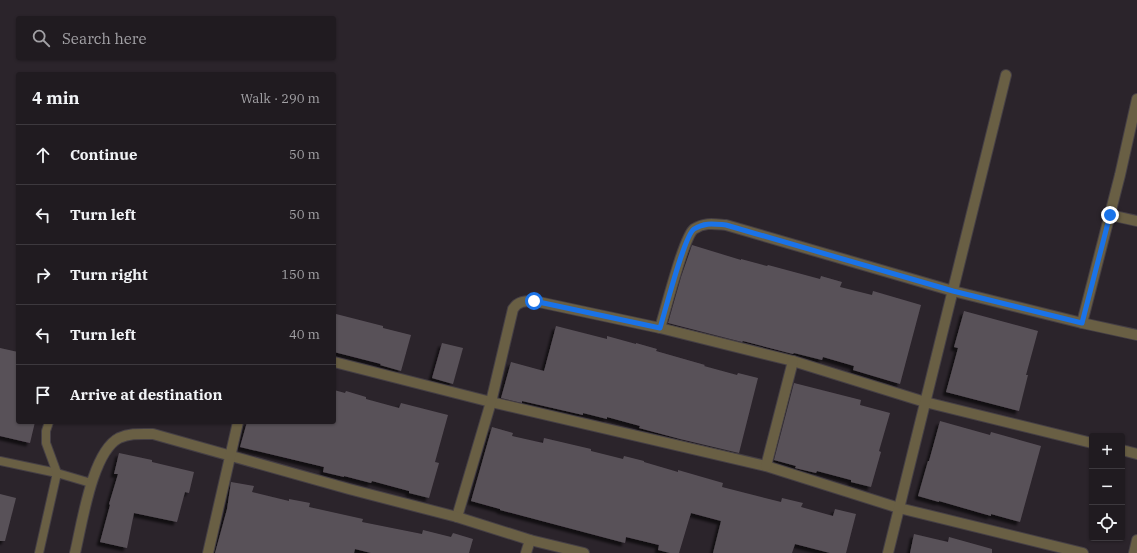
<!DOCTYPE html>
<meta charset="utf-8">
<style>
:root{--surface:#201b20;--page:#282429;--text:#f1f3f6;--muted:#a2a1a5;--line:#3d393e}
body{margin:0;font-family:"IBM Plex Serif",serif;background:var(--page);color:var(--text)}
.controls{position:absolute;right:12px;bottom:12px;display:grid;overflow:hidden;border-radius:4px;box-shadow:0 1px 3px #0004}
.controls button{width:36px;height:36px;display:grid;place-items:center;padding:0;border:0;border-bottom:1px solid var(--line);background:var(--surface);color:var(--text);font:20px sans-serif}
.stop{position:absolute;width:12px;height:12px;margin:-9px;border:3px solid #1a73e8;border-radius:50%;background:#fff}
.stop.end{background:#1a73e8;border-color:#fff;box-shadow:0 1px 4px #0008}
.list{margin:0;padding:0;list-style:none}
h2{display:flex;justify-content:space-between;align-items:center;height:52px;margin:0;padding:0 16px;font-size:17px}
h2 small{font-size:13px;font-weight:400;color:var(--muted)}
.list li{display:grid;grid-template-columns:26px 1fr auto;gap:12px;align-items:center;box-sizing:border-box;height:60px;padding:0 16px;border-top:1px solid var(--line)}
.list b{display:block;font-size:15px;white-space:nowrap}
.list em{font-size:13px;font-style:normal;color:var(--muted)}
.icon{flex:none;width:22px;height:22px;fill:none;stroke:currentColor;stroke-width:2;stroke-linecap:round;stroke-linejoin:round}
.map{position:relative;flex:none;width:1137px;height:553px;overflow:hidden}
.search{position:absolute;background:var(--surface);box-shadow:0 1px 3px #0004;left:16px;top:16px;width:320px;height:44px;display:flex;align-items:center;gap:10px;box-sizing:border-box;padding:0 14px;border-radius:4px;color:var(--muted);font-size:15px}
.panel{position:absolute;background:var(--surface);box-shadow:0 1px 3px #0004;left:16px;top:72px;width:320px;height:352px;border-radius:4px}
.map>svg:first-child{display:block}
.building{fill:#595159;filter:url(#shadow)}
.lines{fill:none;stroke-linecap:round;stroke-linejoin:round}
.lane-casing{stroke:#453f45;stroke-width:10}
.street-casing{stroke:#453f45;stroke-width:12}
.lane{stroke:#695f44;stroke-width:8}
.street{stroke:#695f44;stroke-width:10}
.route{stroke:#1a73e8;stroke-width:5}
</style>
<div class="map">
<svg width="1137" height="553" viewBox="0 0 1137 553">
<defs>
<filter id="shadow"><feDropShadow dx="-3.5" dy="3.5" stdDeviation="1" flood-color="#0009"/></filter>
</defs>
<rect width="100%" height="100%" fill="#2b242b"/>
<g class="building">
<path d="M692 245 741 260V259L767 266 768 265 820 279 821 276 842 282 840 287 872 295 873 291 921 305 900 384 853 370 854 366 823 357 822 360 794 353 793 354 743 341 742 342 668 323 681 277Z"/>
<path d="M964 311 1038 331 1026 375H1028L1019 411 946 392 958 348 954 347Z"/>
<path d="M336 314 383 326V328L411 335 401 371 380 365 381 364 334 352V323Z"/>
<path d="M556 326 607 339V336L636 344V343L657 349 656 351 705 365 704 366 737 375 738 373 758 378 739 453 680 439 639 428 640 426 607 417V419L583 413V415L522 401V403L501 398 511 362 544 371Z"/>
<path d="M442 343 463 348 453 384 432 378Z"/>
<path d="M0 348 18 352V422H35L30 443 0 436Z"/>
<path d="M794 383 861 400 860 405 890 413 879 451 881 452 871 487 851 482V480L817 471 816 473 795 468 796 466 774 460Z"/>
<path d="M334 390 345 393 346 391 366 397V399L399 408 401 403 448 415 435 462 439 463 429 498 409 493V491L372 481 371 483 344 476V477L323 472 324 467 240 447 247 422H334Z"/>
<path d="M940 421 990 435 991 432 1041 446 1020 522 991 514V516L939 501V502L918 496 928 461H929Z"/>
<path d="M492 427 513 433 512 436 543 443 544 438 591 449V451L623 459 624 456 644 461V462L678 472V470L723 483 722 487 781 502 782 498 803 503 801 507 833 516 835 509 856 514 846 553H830L795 544 792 553H713L721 521 691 513 679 553H670L658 550 659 545 626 537 625 543 500 510V509L471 501Z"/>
<path d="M119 453 152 460V462L194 472 189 493 185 492 177 522 134 513 127 548 100 542 110 505 109 504 118 474H114Z"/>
<path d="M231 482 254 486 252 492 289 501V499L310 503 309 507 363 519 362 522 422 534 423 530 451 537 453 533 473 539 469 553H371L355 549 354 553H215L227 509Z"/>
<path d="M0 494 16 498 5 541H0Z"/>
<path d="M914 534 948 542 949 537 992 549V553H910Z"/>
</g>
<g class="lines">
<g class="lane-casing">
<g id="lane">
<path d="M0 461 57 473 91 483"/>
<path d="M39 553 57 473 46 443V431L49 422"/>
</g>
</g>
<g class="street-casing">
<g id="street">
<path d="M1110 215 1137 221"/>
<path d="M1082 323 1120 175 1137 99"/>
<path d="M660 328 793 361 925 402 1092 443"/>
<path d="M334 362 491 402 766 466 899 508 1083 553"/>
<path d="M1122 450 1137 454"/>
<path d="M766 466 793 361"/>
<path d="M457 517 491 402 513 309C518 301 525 301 534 301L660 328C665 312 684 236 694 229 705 222 714 224 726 225L953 291 1082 323 1137 335"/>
<path d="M75 553C82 524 92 452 119 438 130 433 141 434 153 434L349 489 457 517 530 540 584 553"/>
<path d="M208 553 238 422"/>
<path d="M526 553 530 540"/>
<path d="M888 553 1006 75"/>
<path d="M1134 553 1137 540"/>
</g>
</g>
<use href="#lane" class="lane"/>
<use href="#street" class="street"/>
</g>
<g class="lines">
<path class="route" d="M534 301 660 328C665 312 684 236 694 229 705 222 714 224 726 225L953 291 1082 323 1110 215"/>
</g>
</svg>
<div class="controls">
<button>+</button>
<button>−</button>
<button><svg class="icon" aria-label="locate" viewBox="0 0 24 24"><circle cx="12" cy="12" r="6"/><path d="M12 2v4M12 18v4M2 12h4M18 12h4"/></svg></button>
</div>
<div class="stop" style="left:534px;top:301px"></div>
<div class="stop end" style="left:1110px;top:215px"></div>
<div class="search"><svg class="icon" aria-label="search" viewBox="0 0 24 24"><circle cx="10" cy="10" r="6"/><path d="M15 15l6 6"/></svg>Search here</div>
<section class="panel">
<h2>4 min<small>Walk · 290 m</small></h2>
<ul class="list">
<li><svg class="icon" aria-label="ahead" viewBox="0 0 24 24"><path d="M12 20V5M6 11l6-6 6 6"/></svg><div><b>Continue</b></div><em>50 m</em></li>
<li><svg class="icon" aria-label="left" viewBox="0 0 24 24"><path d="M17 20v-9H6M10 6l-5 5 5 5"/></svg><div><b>Turn left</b></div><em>50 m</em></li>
<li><svg class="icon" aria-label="right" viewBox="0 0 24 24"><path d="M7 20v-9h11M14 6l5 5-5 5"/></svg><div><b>Turn right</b></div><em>150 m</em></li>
<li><svg class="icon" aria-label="left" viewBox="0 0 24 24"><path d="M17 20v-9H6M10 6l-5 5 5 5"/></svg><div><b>Turn left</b></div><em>40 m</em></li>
<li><svg class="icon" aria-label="arrive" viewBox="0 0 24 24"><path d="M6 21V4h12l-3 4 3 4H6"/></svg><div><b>Arrive at destination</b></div></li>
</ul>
</section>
</div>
